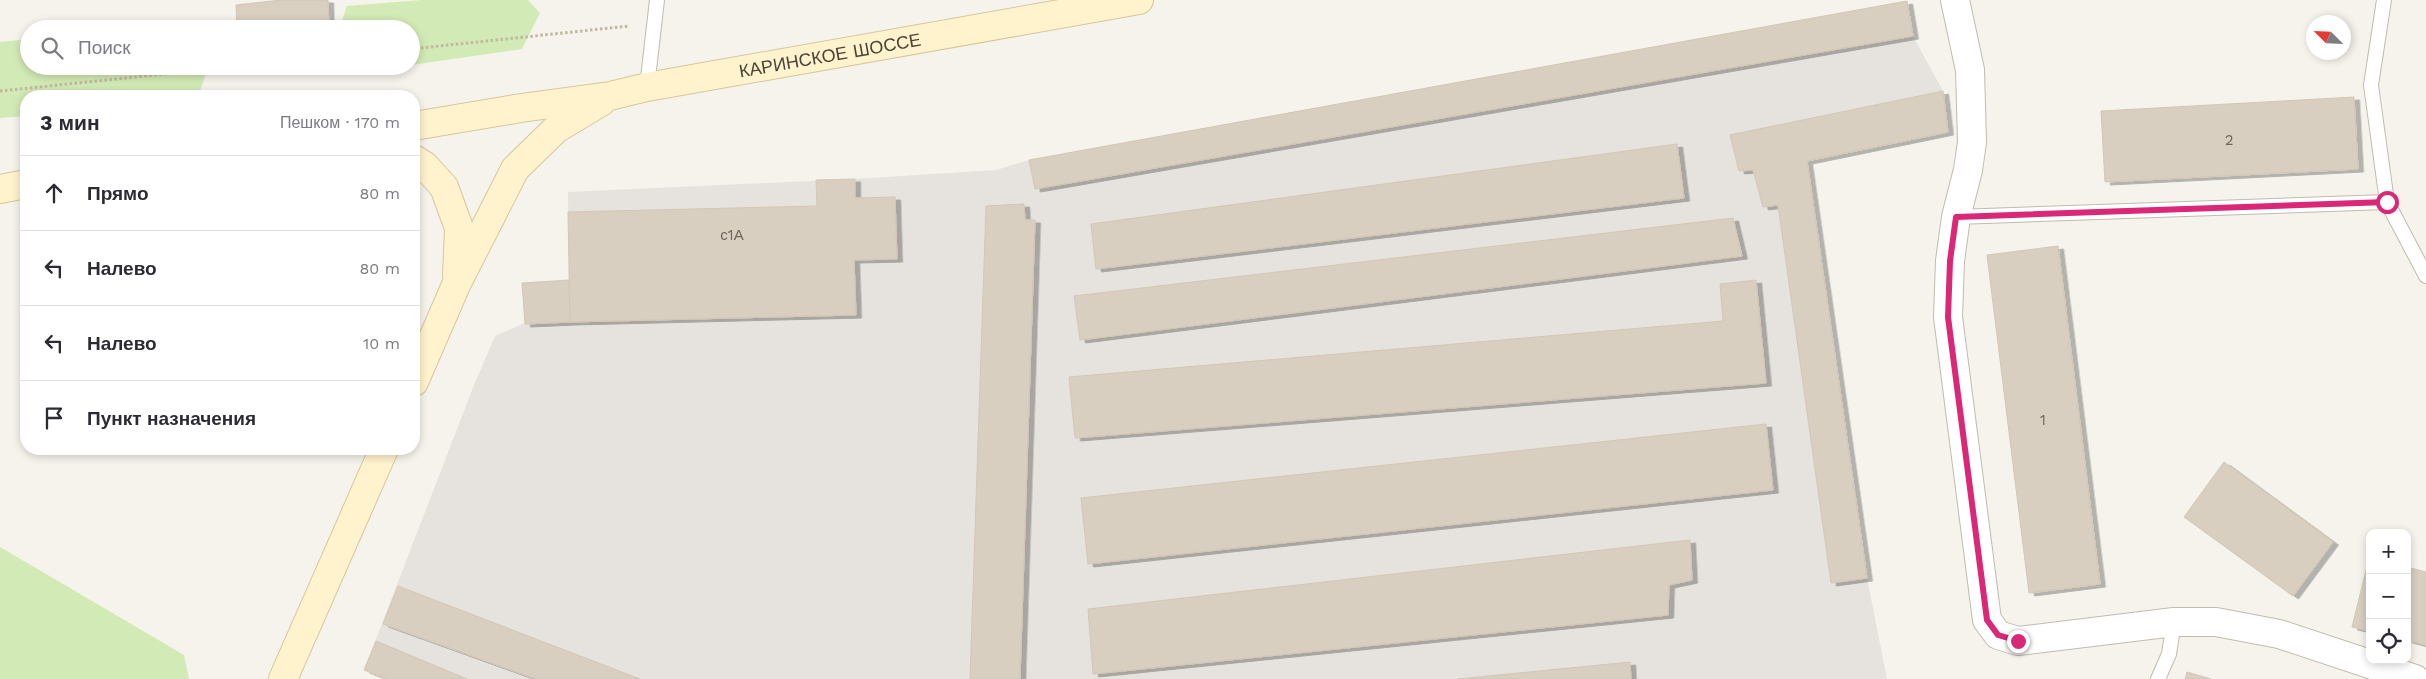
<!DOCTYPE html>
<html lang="ru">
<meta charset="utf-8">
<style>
:root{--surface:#fff;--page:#f2f2f3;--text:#2b2b33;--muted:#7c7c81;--line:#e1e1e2}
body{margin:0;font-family:"Work Sans",sans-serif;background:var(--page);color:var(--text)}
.controls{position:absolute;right:15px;bottom:15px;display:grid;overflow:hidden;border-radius:10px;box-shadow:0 2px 8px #0003}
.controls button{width:45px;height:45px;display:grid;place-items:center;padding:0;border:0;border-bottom:1px solid var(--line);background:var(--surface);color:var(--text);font:25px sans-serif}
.compass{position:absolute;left:2306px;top:15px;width:45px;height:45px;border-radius:50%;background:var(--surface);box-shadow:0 2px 8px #0003;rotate:294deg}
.stop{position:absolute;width:15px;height:15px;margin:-11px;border:4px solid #db2777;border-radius:50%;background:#fff}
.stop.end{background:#db2777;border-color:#fff;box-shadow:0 1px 5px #0008}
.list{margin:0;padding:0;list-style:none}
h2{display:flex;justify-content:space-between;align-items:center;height:65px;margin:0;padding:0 20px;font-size:21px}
h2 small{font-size:16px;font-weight:400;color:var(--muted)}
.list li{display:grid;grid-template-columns:32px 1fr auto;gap:15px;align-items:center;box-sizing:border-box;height:75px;padding:0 20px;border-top:1px solid var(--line)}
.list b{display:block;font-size:19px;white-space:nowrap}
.list em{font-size:16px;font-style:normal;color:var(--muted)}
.icon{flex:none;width:28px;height:28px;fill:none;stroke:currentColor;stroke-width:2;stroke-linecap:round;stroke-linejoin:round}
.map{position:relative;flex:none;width:2426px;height:679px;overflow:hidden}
.search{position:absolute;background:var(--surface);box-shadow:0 2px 8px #0003;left:20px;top:20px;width:400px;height:55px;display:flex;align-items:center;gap:12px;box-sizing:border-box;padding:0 18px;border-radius:28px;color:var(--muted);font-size:19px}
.panel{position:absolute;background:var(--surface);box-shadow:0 2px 8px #0003;left:20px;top:90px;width:400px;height:365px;border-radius:20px}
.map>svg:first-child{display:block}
.industrial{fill:#e6e2dd}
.green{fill:#d2eab5}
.building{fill:#d8cfc1;stroke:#d3c7b4;filter:url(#shadow)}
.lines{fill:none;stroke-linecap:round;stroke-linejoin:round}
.lane-casing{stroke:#c2bbae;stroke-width:16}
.street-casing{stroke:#c2bbae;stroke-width:30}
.secondary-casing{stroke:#d6c79b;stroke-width:30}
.path{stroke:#c4b79f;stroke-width:3;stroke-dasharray:2.5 2.5;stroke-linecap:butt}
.lane{stroke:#fff;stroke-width:14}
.street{stroke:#fff;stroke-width:28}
.secondary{stroke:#fff3cd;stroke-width:28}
.route{stroke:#db2777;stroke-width:6}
.labels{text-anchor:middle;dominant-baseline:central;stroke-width:4.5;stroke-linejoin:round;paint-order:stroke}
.number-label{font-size:15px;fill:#6e675b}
.street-label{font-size:18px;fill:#4b4439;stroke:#fff}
</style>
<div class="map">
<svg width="2426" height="679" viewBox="0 0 2426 679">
<defs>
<filter id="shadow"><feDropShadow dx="5.5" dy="3" stdDeviation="0" flood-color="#0004"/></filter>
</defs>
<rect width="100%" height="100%" fill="#f6f3ec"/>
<path class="industrial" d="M1907 1 1913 36 1943 91 1948 132 1807 161 1867 578 1887 679H387L364 670 474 385 495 336 525 323 522 283 569 280 568 192 855 179 996 170 1029 160Z"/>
<g class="green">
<path d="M422 0H528L540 13 522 49 411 65V29H339L347 6Z"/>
<path d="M193 20 199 29H115Z"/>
<path d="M29 39V66H209L198 96H26V116L0 118V42Z"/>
<path d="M0 547 184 655 189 679H0Z"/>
</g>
<g class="building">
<path d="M281 0H328L329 29H237L236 5Z"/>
<path d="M1907 1 1913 36 1035 189 1029 160Z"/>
<path d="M1943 91 1948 132 1807 161 1867 578 1831 583 1778 205 1763 207 1753 170 1739 171 1730 135Z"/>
<path d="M2354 97 2358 169 2105 182 2101 111Z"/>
<path d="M1677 144 1684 198 1096 269 1091 224Z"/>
<path d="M855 179V198L895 197 897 259 854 260 856 315 570 322 568 212 817 206 816 180Z"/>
<path d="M1024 204 1025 220H1035L1020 679H970L986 206Z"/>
<path d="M1733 218 1742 256 1080 340 1074 296Z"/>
<path d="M2058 246 2100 584 2029 593 1987 255Z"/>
<path d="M569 280 570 322 525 324 522 283Z"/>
<path d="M1756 280 1766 383 1075 438 1069 377 1723 321 1720 284Z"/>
<path d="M1766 424 1773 490 1088 564 1081 498Z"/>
<path d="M2224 462 2333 542 2293 596 2184 517Z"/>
<path d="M1690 540 1692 580 1669 585 1668 615 1093 674 1088 609Z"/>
<path d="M2369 558H2370V631L2352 627Z"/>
<path d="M2407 567 2426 572V645L2407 640Z"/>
<path d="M398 586 640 679H536L383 624Z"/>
<path d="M376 641 467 679H387L364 670Z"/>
<path d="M1630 662 1631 679H1458Z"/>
<path d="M2187 672 2211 679H2185Z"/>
</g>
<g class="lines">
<g class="lane-casing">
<g id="lane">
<path d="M2384 0 2371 85 2387 202"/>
<path d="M647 87 657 0"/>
<path d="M1956 217 2387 202 2426 276"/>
<path d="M2158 679 2169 654 2174 622"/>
</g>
</g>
<g class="street-casing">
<path id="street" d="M1955 0 1970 70 1972 142 1968 170 1956 217 1950 261 1948 317 1987 620 1998 635 2018 641 2174 622H2216L2279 634 2415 679"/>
</g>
<g class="secondary-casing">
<g id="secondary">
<path id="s1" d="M414 126 521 108 610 96 647 87 1139 0"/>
<path d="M414 159 425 166 444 187 459 228 457 274"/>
<path d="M0 189 26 184"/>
<path d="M414 382 456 285 515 169 556 129 601 102"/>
<path d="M283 679 384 449"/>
</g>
</g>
<g class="path">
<path d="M411 49 629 26"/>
<path d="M0 91 242 66"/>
</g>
<use href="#lane" class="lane"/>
<use href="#street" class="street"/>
<use href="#secondary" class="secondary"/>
</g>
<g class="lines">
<path class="route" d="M2018 641 1998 635 1987 620 1948 317 1950 261 1956 217 2387 202"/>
</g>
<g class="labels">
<g class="number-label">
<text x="2229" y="140">2</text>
<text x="732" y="235">с1А</text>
<text x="2043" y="420">1</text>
</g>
<g class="street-label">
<text stroke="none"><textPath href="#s1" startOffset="422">КАРИНСКОЕ ШОССЕ</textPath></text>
</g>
</g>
</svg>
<div class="controls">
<button>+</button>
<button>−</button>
<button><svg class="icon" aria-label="locate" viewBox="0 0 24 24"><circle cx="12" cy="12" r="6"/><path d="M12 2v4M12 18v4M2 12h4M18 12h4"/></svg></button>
</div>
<svg class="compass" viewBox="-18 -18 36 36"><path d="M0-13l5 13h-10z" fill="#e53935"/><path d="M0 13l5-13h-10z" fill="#7c7c81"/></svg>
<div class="stop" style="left:2387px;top:202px"></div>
<div class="stop end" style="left:2018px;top:641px"></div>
<div class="search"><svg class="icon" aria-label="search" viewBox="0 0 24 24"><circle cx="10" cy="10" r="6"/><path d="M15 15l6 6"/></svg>Поиск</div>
<section class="panel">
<h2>3 мин<small>Пешком · 170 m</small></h2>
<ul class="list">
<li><svg class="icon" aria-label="ahead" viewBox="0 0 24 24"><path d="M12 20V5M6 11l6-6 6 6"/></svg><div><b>Прямо</b></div><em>80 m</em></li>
<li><svg class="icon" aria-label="left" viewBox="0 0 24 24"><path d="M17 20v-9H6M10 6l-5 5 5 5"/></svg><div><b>Налево</b></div><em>80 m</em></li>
<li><svg class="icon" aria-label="left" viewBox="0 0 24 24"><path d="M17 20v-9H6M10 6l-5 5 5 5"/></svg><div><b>Налево</b></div><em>10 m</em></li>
<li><svg class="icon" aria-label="arrive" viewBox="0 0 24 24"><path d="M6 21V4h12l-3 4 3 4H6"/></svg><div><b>Пункт назначения</b></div></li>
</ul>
</section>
</div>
